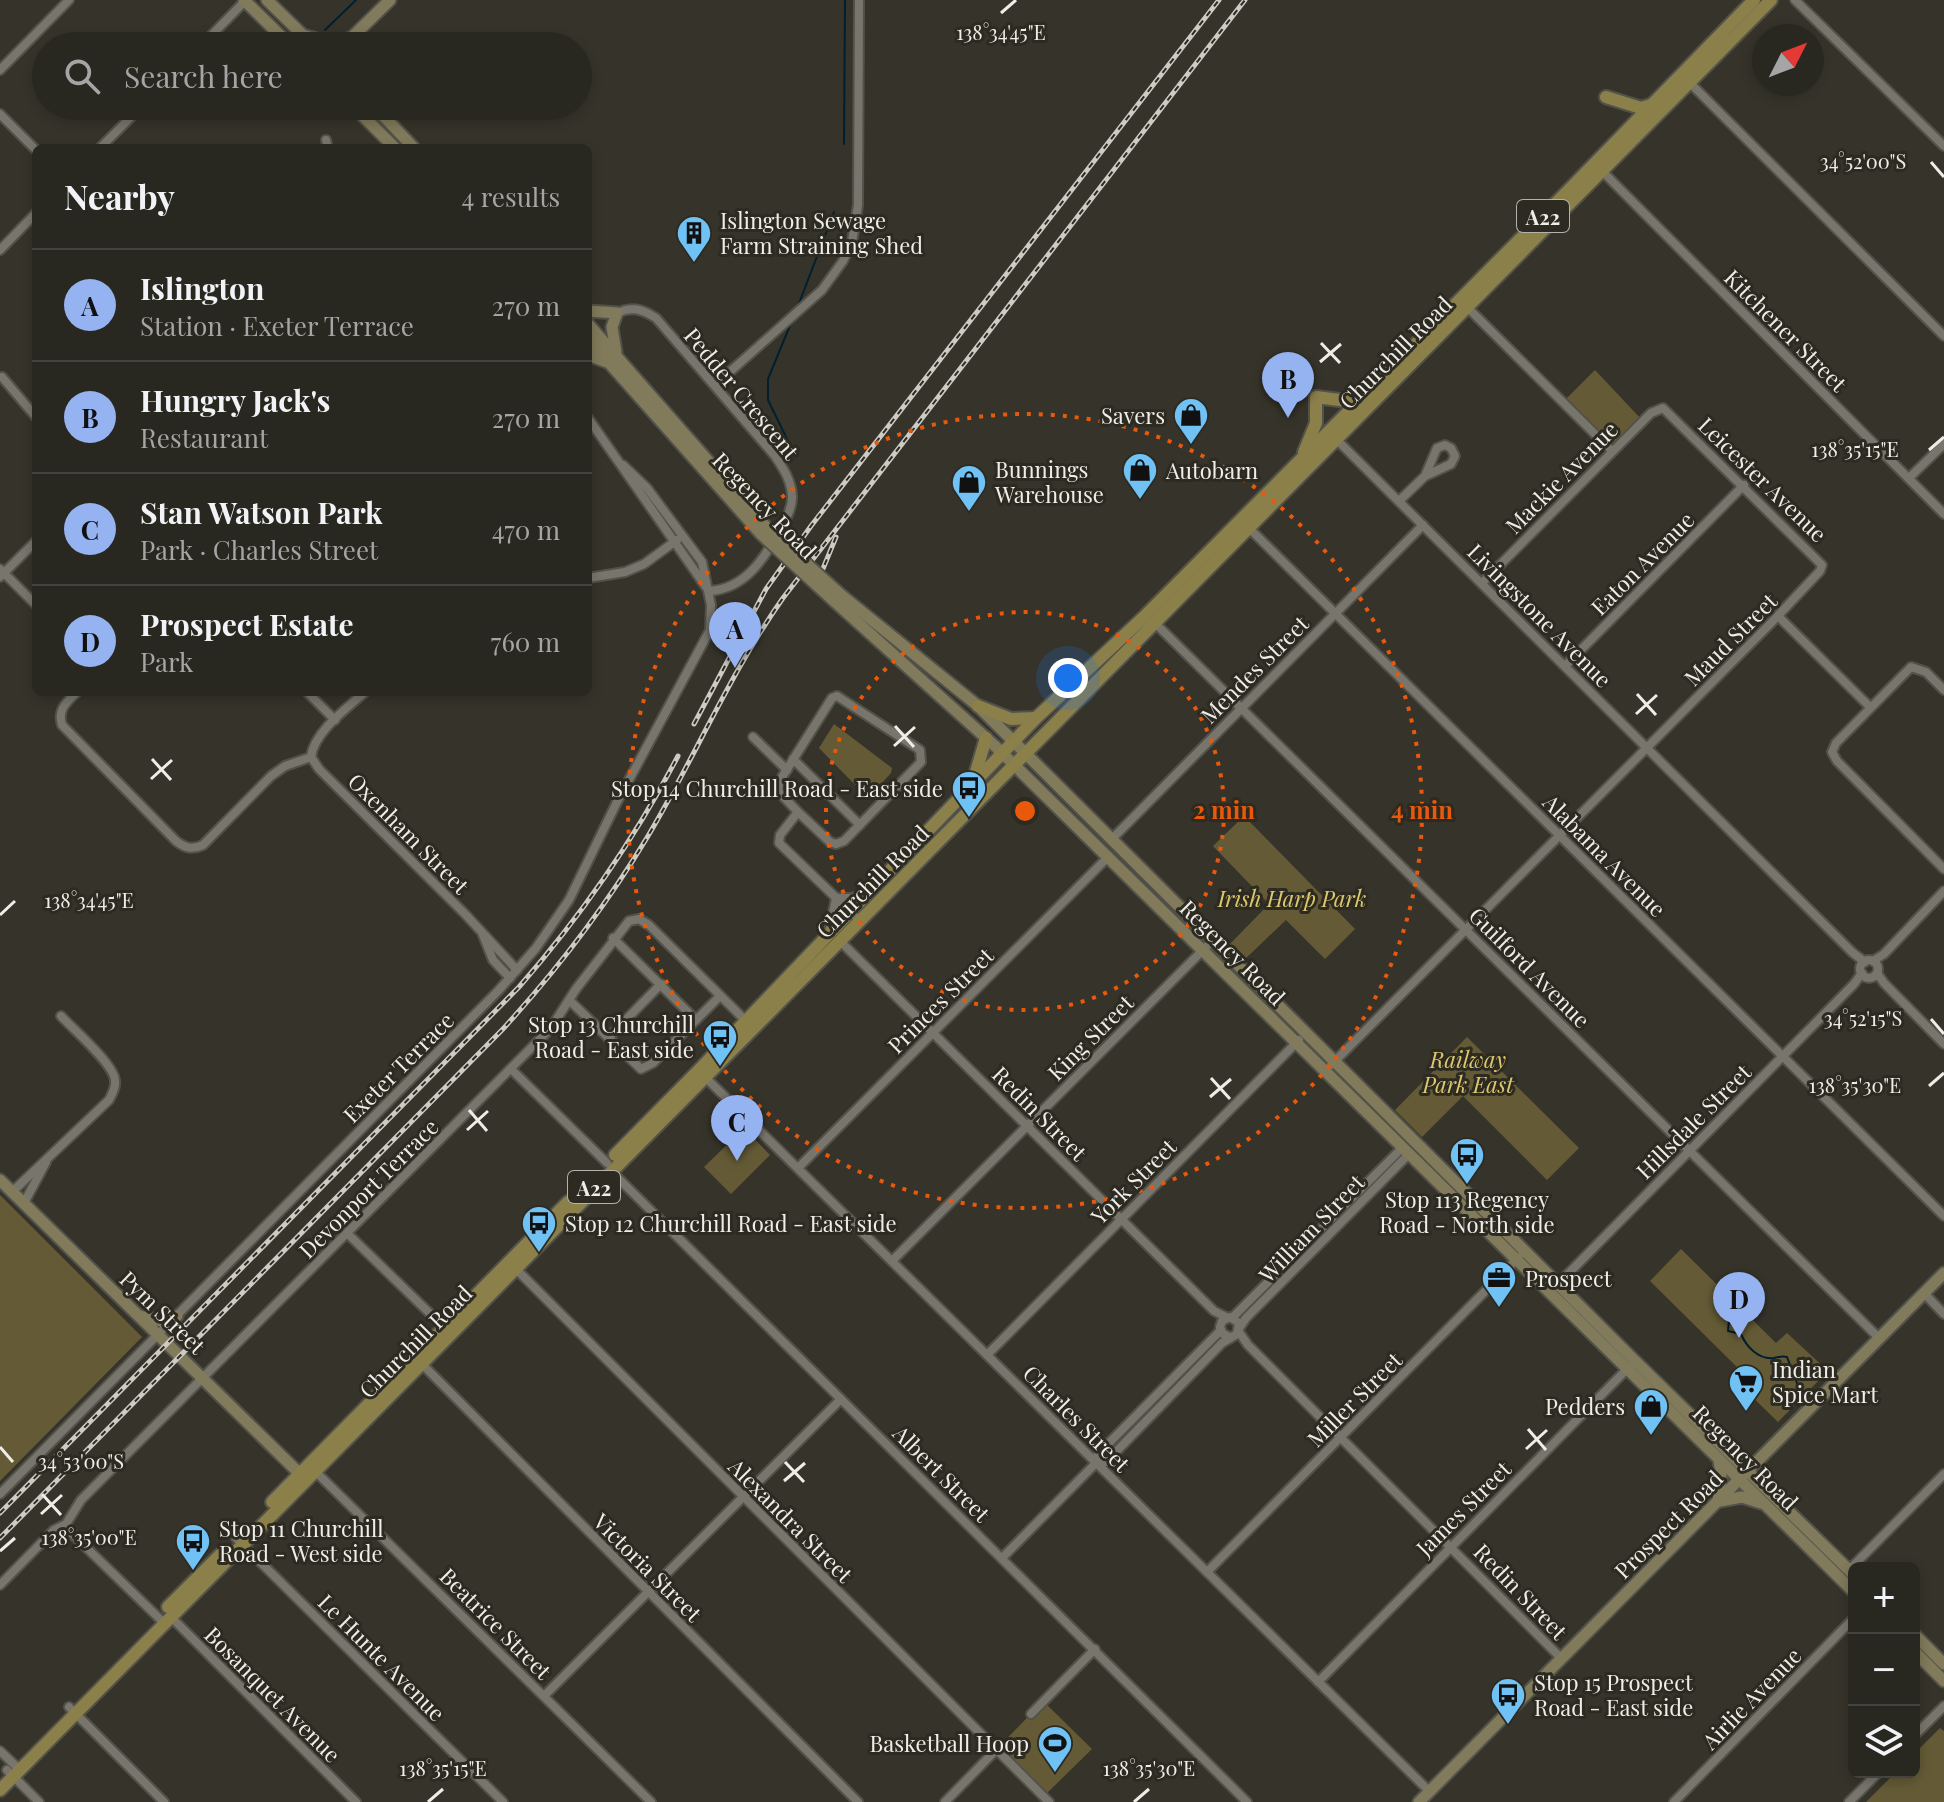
<!DOCTYPE html>
<meta charset="utf-8">
<style>
:root{--surface:#282720;--page:#34332d;--text:#f1f3f6;--muted:#a5a5a5;--line:#44443e;--accent:#95b2f1}
body{margin:0;font-family:"Playfair Display",serif;background:var(--page);color:var(--text)}
.controls{position:absolute;right:24px;bottom:24px;display:grid;overflow:hidden;border-radius:12px;box-shadow:0 4px 12px #0003}
.controls button{width:72px;height:72px;display:grid;place-items:center;padding:0;border:0;border-bottom:2px solid var(--line);background:var(--surface);color:var(--text);font:40px sans-serif}
.compass{position:absolute;left:1752px;top:24px;width:72px;height:72px;border-radius:50%;background:var(--surface);box-shadow:0 4px 12px #0003;rotate:48deg}
.you{position:absolute;left:1068px;top:678px;width:28px;height:28px;margin:-20px;border:6px solid #fff;border-radius:50%;background:#1a73e8;box-shadow:0 0 0 12px #1a73e833}
.badge{display:grid;place-items:center;width:52px;height:52px;border-radius:50%;background:var(--accent);color:#111;font-size:26px;font-weight:700}
.pin{position:absolute;translate:-50% -66px;filter:drop-shadow(0 2px 4px #0008)}
.pin::after{content:'';position:absolute;top:42px;width:28px;height:24px;background:inherit;clip-path:polygon(0 0,100% 0,50% 100%)}
.list{margin:0;padding:0;list-style:none}
h2{display:flex;justify-content:space-between;align-items:center;height:104px;margin:0;padding:0 32px;font-size:34px}
h2 small{font-size:26px;font-weight:400;color:var(--muted)}
.list li{display:grid;grid-template-columns:52px 1fr auto;gap:24px;align-items:center;box-sizing:border-box;height:112px;padding:0 32px;border-top:2px solid var(--line)}
.list b{display:block;font-size:30px;white-space:nowrap}
.list p{margin:0;font-size:26px;white-space:nowrap;color:var(--muted)}
.list em{font-size:26px;font-style:normal;color:var(--muted)}
.icon{flex:none;width:44px;height:44px;fill:none;stroke:currentColor;stroke-width:2;stroke-linecap:round;stroke-linejoin:round}
.map{position:relative;flex:none;width:1944px;height:1802px;overflow:hidden}
.search{position:absolute;background:var(--surface);box-shadow:0 4px 12px #0003;left:32px;top:32px;width:560px;height:88px;display:flex;align-items:center;gap:20px;box-sizing:border-box;padding:0 28px;border-radius:44px;color:var(--muted);font-size:30px}
.panel{position:absolute;background:var(--surface);box-shadow:0 4px 12px #0003;left:32px;top:144px;width:560px;height:552px;border-radius:12px}
.map>svg:first-child{display:block}
.green{fill:#645b36}
.lines{fill:none;stroke-linecap:round;stroke-linejoin:round}
.stream{stroke:#001f31;stroke-width:2}
.street-casing{stroke:#53524a;stroke-width:12}
.secondary-casing{stroke:#53524a;stroke-width:15}
.primary-casing{stroke:#53524a;stroke-width:16}
.street{stroke:#78766c;stroke-width:8}
.secondary{stroke:#817a5b;stroke-width:11}
.primary{stroke:#8b7f4a;stroke-width:12}
.rail-casing{stroke:#cccbc4;stroke-width:5}
.rail{stroke:#2c2a21;stroke-width:2;stroke-dasharray:6;stroke-linecap:butt}
.secondary-bridge-casing{stroke:#53524a;stroke-width:15;stroke-linecap:butt}
.secondary-bridge{stroke:#817a5b;stroke-width:11}
.ticks{fill:none;stroke:#eeede7;stroke-width:3}
.ring{fill:none;stroke:#e8590c;stroke-width:4;stroke-dasharray:4 8}
.labels{text-anchor:middle;dominant-baseline:central;stroke-width:6;stroke-linejoin:round;paint-order:stroke}
.shield{fill:#2c2a21;stroke:#b4b2ac;stroke-width:2}
.shield-label{font-size:20px;font-weight:bold;fill:#eeede7}
.poi-label{font-size:22px;fill:#eeede7;stroke:#2c2a21;text-anchor:start}
.street-label{font-size:22px;fill:#eeede7;stroke:#2c2a21}
.park-label{font-size:22px;font-style:italic;fill:#dec86d;stroke:#2c2a21}
.ticks-label{font-size:20px;text-anchor:middle;fill:#eeede7;stroke:#2c2a21;stroke-width:6;stroke-linejoin:round;paint-order:stroke}
.centre{fill:#e8590c;stroke:#2c2a21;stroke-width:4}
.ring-label{font-size:24px;text-anchor:middle;font-weight:bold;fill:#e8590c;stroke:#2c2a21;stroke-width:6;stroke-linejoin:round;paint-order:stroke}
</style>
<div class="map">
<svg width="1944" height="1802" viewBox="0 0 1944 1802">
<rect width="100%" height="100%" fill="#36342a"/>
<g class="green">
<path d="M1595 370 1641 419 1612 448 1565 400Z"/>
<path d="M834 724 892 768 891 773 868 798 819 748Z"/>
<path d="M1244 816 1355 929 1325 959 1286 920 1244 960 1229 945 1269 904 1213 846Z"/>
<path d="M1467 1037 1579 1148 1547 1180 1463 1096 1422 1137 1395 1110Z"/>
<path d="M744 1128 770 1155 731 1194 704 1167Z"/>
<path d="M0 1195 142 1337 0 1481Z"/>
<path d="M1681 1249 1776 1343 1787 1333 1828 1371 1778 1422 1737 1382 1745 1375 1650 1281Z"/>
<path d="M1043 1701 1092 1749 1044 1796 996 1750Z"/>
<path d="M1940 1728 1944 1731V1802H1866L1896 1772H1914V1754Z"/>
</g>
<g class="lines">
<g class="stream">
<path d="M325 30 356 0"/>
<path d="M844 144 845 0"/>
<path d="M798 306 834 212"/>
<path d="M788 441 768 400V379L791 323"/>
<path d="M1722 1310 1729 1320 1728 1331 1741 1334C1746 1346 1758 1360 1774 1358 1778 1357 1783 1356 1787 1357L1798 1386"/>
</g>
<g class="street-casing">
<g id="street">
<path d="M1795 0 1944 146"/>
<path d="M201 46 246 0"/>
<path d="M0 70 69 0"/>
<path d="M1690 83 1944 336"/>
<path d="M0 114 36 150"/>
<path d="M326 140 328 148"/>
<path d="M100 148 142 106"/>
<path d="M1603 172 1944 514"/>
<path d="M0 250 36 213"/>
<path d="M1465 305 1612 451"/>
<path d="M617 313C632 306 642 309 656 318L775 456C783 468 791 480 792 495 793 506 786 520 780 530 764 559 745 589 709 591"/>
<path d="M2 377 36 417"/>
<path d="M715 385 822 290 843 261 852 242 858 205 859 0"/>
<path d="M588 418 706 587"/>
<path d="M1336 439 1853 953 1865 962"/>
<path d="M1909 478 1944 444"/>
<path d="M1399 501 1425 476 1451 464 1455 456 1451 448 1445 445 1437 448 1425 476"/>
<path d="M1248 527 1944 1216"/>
<path d="M0 569 36 605"/>
<path d="M0 577 36 541"/>
<path d="M588 578 625 572 644 564 677 540"/>
<path d="M1778 616 1870 707"/>
<path d="M1155 623 1879 1338"/>
<path d="M1565 666 1744 485"/>
<path d="M1944 690 1926 672 1911 667 1836 743 1832 752 1837 761 1944 869"/>
<path d="M77 692C67 702 57 709 62 725L176 841C185 848 192 850 203 845L271 776 285 766 311 757"/>
<path d="M307 692 335 720"/>
<path d="M753 737 787 770"/>
<path d="M311 757 319 769 465 914 517 970"/>
<path d="M311 757C314 732 347 708 365 692"/>
<path d="M793 759 860 825"/>
<path d="M798 812 830 842 836 844 844 841 921 762 920 750 837 696 832 698 779 782 778 791 798 812 780 835 779 843 854 915"/>
<path d="M1112 839 1423 525"/>
<path d="M829 932 836 898H851L867 893"/>
<path d="M483 935 493 960 510 978"/>
<path d="M613 938 696 1020"/>
<path d="M840 941 1214 1311 1228 1318"/>
<circle cx="1869" cy="969" r="9"/>
<path d="M1873 961 1884 954 1944 891"/>
<path d="M1877 973 1884 983 1944 1044"/>
<path d="M569 1000 641 1069 653 1063 720 996"/>
<path d="M608 1038 661 984"/>
<path d="M1331 1065 1772 622 1820 571 1822 565 1663 408 1651 413 1482 583"/>
<path d="M511 1069 607 1163"/>
<path d="M704 1076 1430 1792"/>
<path d="M798 1168 1108 857"/>
<path d="M610 1170 1247 1802"/>
<path d="M12 1192 109 1100C112 1094 116 1088 115 1081 115 1065 73 1029 61 1016"/>
<path d="M24 1203 46 1162"/>
<path d="M348 1234 448 1331"/>
<path d="M892 1261 1212 941"/>
<path d="M512 1265 1049 1802"/>
<path d="M1558 1284 1854 984 1862 973"/>
<path d="M1924 1293 1944 1314"/>
<path d="M1232 1318 1403 1147"/>
<path d="M1240 1327 1246 1318 1409 1154"/>
<path d="M1239 1332 1248 1345 1562 1659"/>
<path d="M987 1355 1299 1040"/>
<path d="M418 1360 858 1802"/>
<path d="M1097 1462H1106L1222 1343 1237 1334 1239 1323 1230 1317 1222 1321 1220 1327 1223 1334 1230 1337"/>
<path d="M314 1470 651 1802"/>
<path d="M0 1494 498 991 536 948 569 900 617 802 710 630 711 605 702 562 647 488 623 465"/>
<path d="M64 1526 164 1623"/>
<path d="M236 1538 503 1802"/>
<path d="M1003 1557 1097 1462 1098 1454 1221 1330"/>
<path d="M1849 1570 1944 1474"/>
<path d="M1207 1572 1519 1257"/>
<path d="M0 1585 54 1530 66 1524 81 1500 551 1028 576 989 629 921 639 919 649 925 747 1022"/>
<path d="M170 1616 356 1802"/>
<path d="M1318 1682 1630 1366"/>
<path d="M544 1696 841 1399"/>
<path d="M69 1707 164 1802"/>
<path d="M1031 1714 1095 1649"/>
<path d="M1914 1736 1944 1706"/>
<path d="M0 1751 20 1770"/>
<path d="M7 1770 39 1802"/>
<path d="M945 1802 996 1750"/>
<path d="M1674 1802 1854 1618"/>
<path d="M1849 1802 1879 1772"/>
</g>
</g>
<g class="secondary-casing">
<g id="secondary">
<path d="M244 0 291 46"/>
<path d="M267 0 314 46"/>
<path d="M306 36 331 43 351 38"/>
<path d="M343 46 390 0"/>
<path d="M353 106 395 148"/>
<path d="M374 106 414 148"/>
<path d="M588 311 617 313 612 327 616 352"/>
<path d="M588 324 766 527"/>
<path d="M588 339 761 534"/>
<path d="M588 355 607 362"/>
<path d="M840 594 978 706 1635 1361 1854 1575"/>
<path d="M834 601 995 746 1854 1592"/>
<path d="M0 1180 299 1473"/>
<path d="M140 1316 161 1321 177 1316"/>
<path d="M1718 1501 1721 1477 1719 1459"/>
<path d="M1720 1501 1742 1497 1761 1503"/>
<path d="M1914 1634 1944 1664"/>
<path d="M1914 1651 1944 1681"/>
<path d="M1419 1802 1944 1273"/>
</g>
</g>
<g class="primary-casing">
<g id="primary">
<path d="M1606 97 1641 108 1651 105"/>
<path d="M1304 452 1316 423V397L1355 402"/>
<path d="M978 706 1011 719 1036 718"/>
<path d="M977 778 976 772 986 738"/>
<path d="M615 1155 699 1070 1036 718 1145 616 1563 196 1754 0"/>
<path d="M272 1502 568 1202"/>
<path d="M168 1607 220 1555"/>
<path d="M0 1790 1771 0"/>
</g>
</g>
<use href="#street" class="street"/>
<use href="#secondary" class="secondary"/>
<use href="#primary" class="primary"/>
<g class="rail-casing">
<g id="rail">
<path d="M820 576 836 537"/>
<path d="M694 724 766 589 811 526 1219 0"/>
<path d="M0 1513 519 987C581 916 634 840 678 756"/>
<path d="M0 1538 502 1030C557 970 606 906 648 836 695 757 730 673 783 598L1245 0"/>
</g>
</g>
<use href="#rail" class="rail"/>
<g class="secondary-bridge-casing">
<g id="secondary-bridge">
<path d="M766 527 840 594"/>
<path d="M761 534 834 601"/>
</g>
</g>
<use href="#secondary-bridge" class="secondary-bridge"/>
</g>
<path class="ticks" d="M1001 13 1016 0M1931 162 1944 177M1321 343 1340 363M1320 362 1341 344M1929 450 1944 437M1637 694 1656 715M1636 714 1657 695M895 726 914 747M894 746 915 727M152 759 171 780M151 779 172 760M0 915 15 901M1931 1019 1944 1034M1211 1078 1230 1099M1929 1086 1944 1073M1210 1097 1231 1079M469 1110 487 1131M467 1130 488 1111M1528 1429 1546 1450M0 1447 13 1462M1526 1449 1547 1430M785 1462 804 1482M784 1481 805 1463M42 1494 61 1515M41 1514 62 1495M0 1551 15 1538M428 1802 443 1789M1134 1802 1149 1789"/>
<g class="ring">
<circle cx="1025" cy="811" r="199"/>
<circle cx="1025" cy="811" r="397"/>
</g>
<defs>
<g id="building-pin" transform="scale(1.8)"><path d="M0 17L-7.5 6A9.5 9.5 0 1 1 7.5 6Z" fill="#70c1f4" stroke="#2c2a21"/><path d="M-4-6H4V6H1V3H-1V6H-4ZM-2.5-4.3h1.7v1.8h-1.7ZM.8-4.3h1.7v1.8H.8ZM-2.5-1h1.7V.8h-1.7ZM.8-1h1.7V.8H.8Z" fill="#111"/></g>
<g id="shop-pin" transform="scale(1.8)"><path d="M0 17L-7.5 6A9.5 9.5 0 1 1 7.5 6Z" fill="#70c1f4" stroke="#2c2a21"/><path d="M-5-2.5h2.3a2.7 3.5 0 0 1 5.4 0H5L5.5 6h-11ZM-1.5-2.5h3a1.5 2.3 0 0 0-3 0Z" fill="#111"/></g>
<g id="bus-pin" transform="scale(1.8)"><path d="M0 17L-7.5 6A9.5 9.5 0 1 1 7.5 6Z" fill="#70c1f4" stroke="#2c2a21"/><path d="M-5-6H5V4H4V6H2V4H-2V6H-4V4H-5ZM-3.5-4V0h7V-4ZM-3.5 1.2v1.5H-2V1.2ZM2 1.2v1.5H3.5V1.2Z" fill="#111"/></g>
<g id="office-pin" transform="scale(1.8)"><path d="M0 17L-7.5 6A9.5 9.5 0 1 1 7.5 6Z" fill="#70c1f4" stroke="#2c2a21"/><path d="M-6-3h4V-5.5h4V-3h4V5H-6ZM-1-4.5V-3h2v-1.5ZM-6 0V1H6V0Z" fill="#111"/></g>
<g id="supermarket-pin" transform="scale(1.8)"><path d="M0 17L-7.5 6A9.5 9.5 0 1 1 7.5 6Z" fill="#70c1f4" stroke="#2c2a21"/><path d="M-6-5.5h2.5l.6 2H6L4.5 2H-2.5L-4.4-4H-6ZM-1.5 3.2a1.3 1.3 0 1 0 .1 0ZM3 3.2a1.3 1.3 0 1 0 .1 0Z" fill="#111"/></g>
<g id="stadium-pin" transform="scale(1.8)"><path d="M0 17L-7.5 6A9.5 9.5 0 1 1 7.5 6Z" fill="#70c1f4" stroke="#2c2a21"/><path d="M0-5a6.5 5 0 1 0 0 10a6.5 5 0 1 0 0-10ZM-3.5-1.8h7v3.6h-7Z" fill="#111"/></g>
</defs>
<g fill-rule="evenodd">
<use href="#building-pin" x="694" y="233"/>
<use href="#shop-pin" x="1191" y="415"/>
<use href="#shop-pin" x="1140" y="470"/>
<use href="#shop-pin" x="969" y="482"/>
<use href="#bus-pin" x="969" y="788"/>
<use href="#bus-pin" x="720" y="1037"/>
<use href="#bus-pin" x="1467" y="1155"/>
<use href="#bus-pin" x="539" y="1223"/>
<use href="#office-pin" x="1499" y="1278"/>
<use href="#supermarket-pin" x="1746" y="1382"/>
<use href="#shop-pin" x="1651" y="1406"/>
<use href="#bus-pin" x="193" y="1541"/>
<use href="#bus-pin" x="1508" y="1695"/>
<use href="#stadium-pin" x="1055" y="1743"/>
</g>
<g class="labels">
<g class="shield">
<rect x="1517" y="200" width="52" height="32" rx="6"/>
<rect x="568" y="1171" width="52" height="32" rx="6"/>
</g>
<g class="shield-label">
<text x="1543" y="216">A22</text>
<text x="594" y="1187">A22</text>
</g>
<g class="poi-label">
<text x="720" y="220">Islington Sewage<tspan x="720" dy="25">Farm Straining Shed</tspan></text>
<text x="1165" y="415" text-anchor="end">Savers</text>
<text x="995" y="469">Bunnings<tspan x="995" dy="25">Warehouse</tspan></text>
<text x="1166" y="470">Autobarn</text>
<text x="943" y="788" text-anchor="end">Stop 14 Churchill Road - East side</text>
<text x="694" y="1024" text-anchor="end">Stop 13 Churchill<tspan x="694" dy="25">Road - East side</tspan></text>
<text x="1467" y="1199" text-anchor="middle">Stop 113 Regency<tspan x="1467" dy="25">Road - North side</tspan></text>
<text x="565" y="1223">Stop 12 Churchill Road - East side</text>
<text x="1525" y="1278">Prospect</text>
<text x="1772" y="1369">Indian<tspan x="1772" dy="25">Spice Mart</tspan></text>
<text x="1625" y="1406" text-anchor="end">Pedders</text>
<text x="219" y="1528">Stop 11 Churchill<tspan x="219" dy="25">Road - West side</tspan></text>
<text x="1534" y="1682">Stop 15 Prospect<tspan x="1534" dy="25">Road - East side</tspan></text>
<text x="1029" y="1743" text-anchor="end">Basketball Hoop</text>
</g>
<g class="street-label">
<text transform="translate(1786 330) rotate(45)">Kitchener Street</text>
<text transform="translate(1395 352) rotate(-45)">Churchill Road</text>
<text transform="translate(742 393) rotate(50)">Pedder Crescent</text>
<text transform="translate(1561 477) rotate(-45)">Mackie Avenue</text>
<text transform="translate(1763 479) rotate(44)">Leicester Avenue</text>
<text transform="translate(765 505) rotate(46)">Regency Road</text>
<text transform="translate(1642 563) rotate(-45)">Eaton Avenue</text>
<text transform="translate(1540 615) rotate(45)">Livingstone Avenue</text>
<text transform="translate(1730 639) rotate(-45)">Maud Street</text>
<text transform="translate(1254 669) rotate(-45)">Mendes Street</text>
<text transform="translate(409 833) rotate(45)">Oxenham Street</text>
<text transform="translate(1605 855) rotate(45)">Alabama Avenue</text>
<text transform="translate(872 881) rotate(-45)">Churchill Road</text>
<text transform="translate(1233 952) rotate(45)">Regency Road</text>
<text transform="translate(1530 967) rotate(45)">Guilford Avenue</text>
<text transform="translate(940 1000) rotate(-45)">Princes Street</text>
<text transform="translate(1090 1037) rotate(-45)">King Street</text>
<text transform="translate(398 1067) rotate(-45)">Exeter Terrace</text>
<text transform="translate(1040 1113) rotate(45)">Redin Street</text>
<text transform="translate(1693 1121) rotate(-45)">Hillsdale Street</text>
<text transform="translate(1133 1181) rotate(-45)">York Street</text>
<text transform="translate(368 1188) rotate(-45)">Devonport Terrace</text>
<text transform="translate(1311 1228) rotate(-46)">William Street</text>
<text transform="translate(163 1312) rotate(44)">Pym Street</text>
<text transform="translate(415 1341) rotate(-45)">Churchill Road</text>
<text transform="translate(1354 1399) rotate(-45)">Miller Street</text>
<text transform="translate(1077 1418) rotate(45)">Charles Street</text>
<text transform="translate(1746 1457) rotate(45)">Regency Road</text>
<text transform="translate(942 1473) rotate(45)">Albert Street</text>
<text transform="translate(1463 1508) rotate(-45)">James Street</text>
<text transform="translate(791 1520) rotate(45)">Alexandra Street</text>
<text transform="translate(1668 1524) rotate(-45)">Prospect Road</text>
<text transform="translate(648 1567) rotate(45)">Victoria Street</text>
<text transform="translate(1521 1591) rotate(46)">Redin Street</text>
<text transform="translate(496 1623) rotate(45)">Beatrice Street</text>
<text transform="translate(382 1657) rotate(45)">Le Hunte Avenue</text>
<text transform="translate(273 1694) rotate(45)">Bosanquet Avenue</text>
<text transform="translate(1751 1698) rotate(-46)">Airlie Avenue</text>
</g>
<g class="park-label">
<text x="1292" y="898">Irish Harp Park</text>
<text x="1468" y="1059">Railway<tspan x="1468" dy="25">Park East</tspan></text>
</g>
</g>
<g class="ticks-label">
<text x="1001" y="40">138°34'45"E</text>
<text x="1863" y="169">34°52'00"S</text>
<text x="1855" y="457">138°35'15"E</text>
<text x="89" y="908">138°34'45"E</text>
<text x="1863" y="1026">34°52'15"S</text>
<text x="1855" y="1093">138°35'30"E</text>
<text x="81" y="1469">34°53'00"S</text>
<text x="89" y="1545">138°35'00"E</text>
<text x="443" y="1776">138°35'15"E</text>
<text x="1149" y="1776">138°35'30"E</text>
</g>
<circle cx="1025" cy="811" r="12" class="centre"/>
<g class="ring-label">
<text x="1224" y="819">2 min</text>
<text x="1422" y="819">4 min</text>
</g>
</svg>
<div class="controls">
<button>+</button>
<button>−</button>
<button><svg class="icon" aria-label="layers" viewBox="0 0 24 24"><path d="M12 4l9 5-9 5-9-5zM3 14l9 5 9-5"/></svg></button>
</div>
<svg class="compass" viewBox="-18 -18 36 36"><path d="M0-13l5 13h-10z" fill="#e53935"/><path d="M0 13l5-13h-10z" fill="#a5a5a5"/></svg>
<div class="you"></div>
<div class="pin badge" style="left:735px;top:668px">A</div>
<div class="pin badge" style="left:1288px;top:418px">B</div>
<div class="pin badge" style="left:737px;top:1161px">C</div>
<div class="pin badge" style="left:1739px;top:1338px">D</div>
<div class="search"><svg class="icon" aria-label="search" viewBox="0 0 24 24"><circle cx="10" cy="10" r="6"/><path d="M15 15l6 6"/></svg>Search here</div>
<section class="panel">
<h2>Nearby<small>4 results</small></h2>
<ul class="list">
<li><span class="badge">A</span><div><b>Islington</b><p>Station · Exeter Terrace</p></div><em>270 m</em></li>
<li><span class="badge">B</span><div><b>Hungry Jack's</b><p>Restaurant</p></div><em>270 m</em></li>
<li><span class="badge">C</span><div><b>Stan Watson Park</b><p>Park · Charles Street</p></div><em>470 m</em></li>
<li><span class="badge">D</span><div><b>Prospect Estate</b><p>Park</p></div><em>760 m</em></li>
</ul>
</section>
</div>
